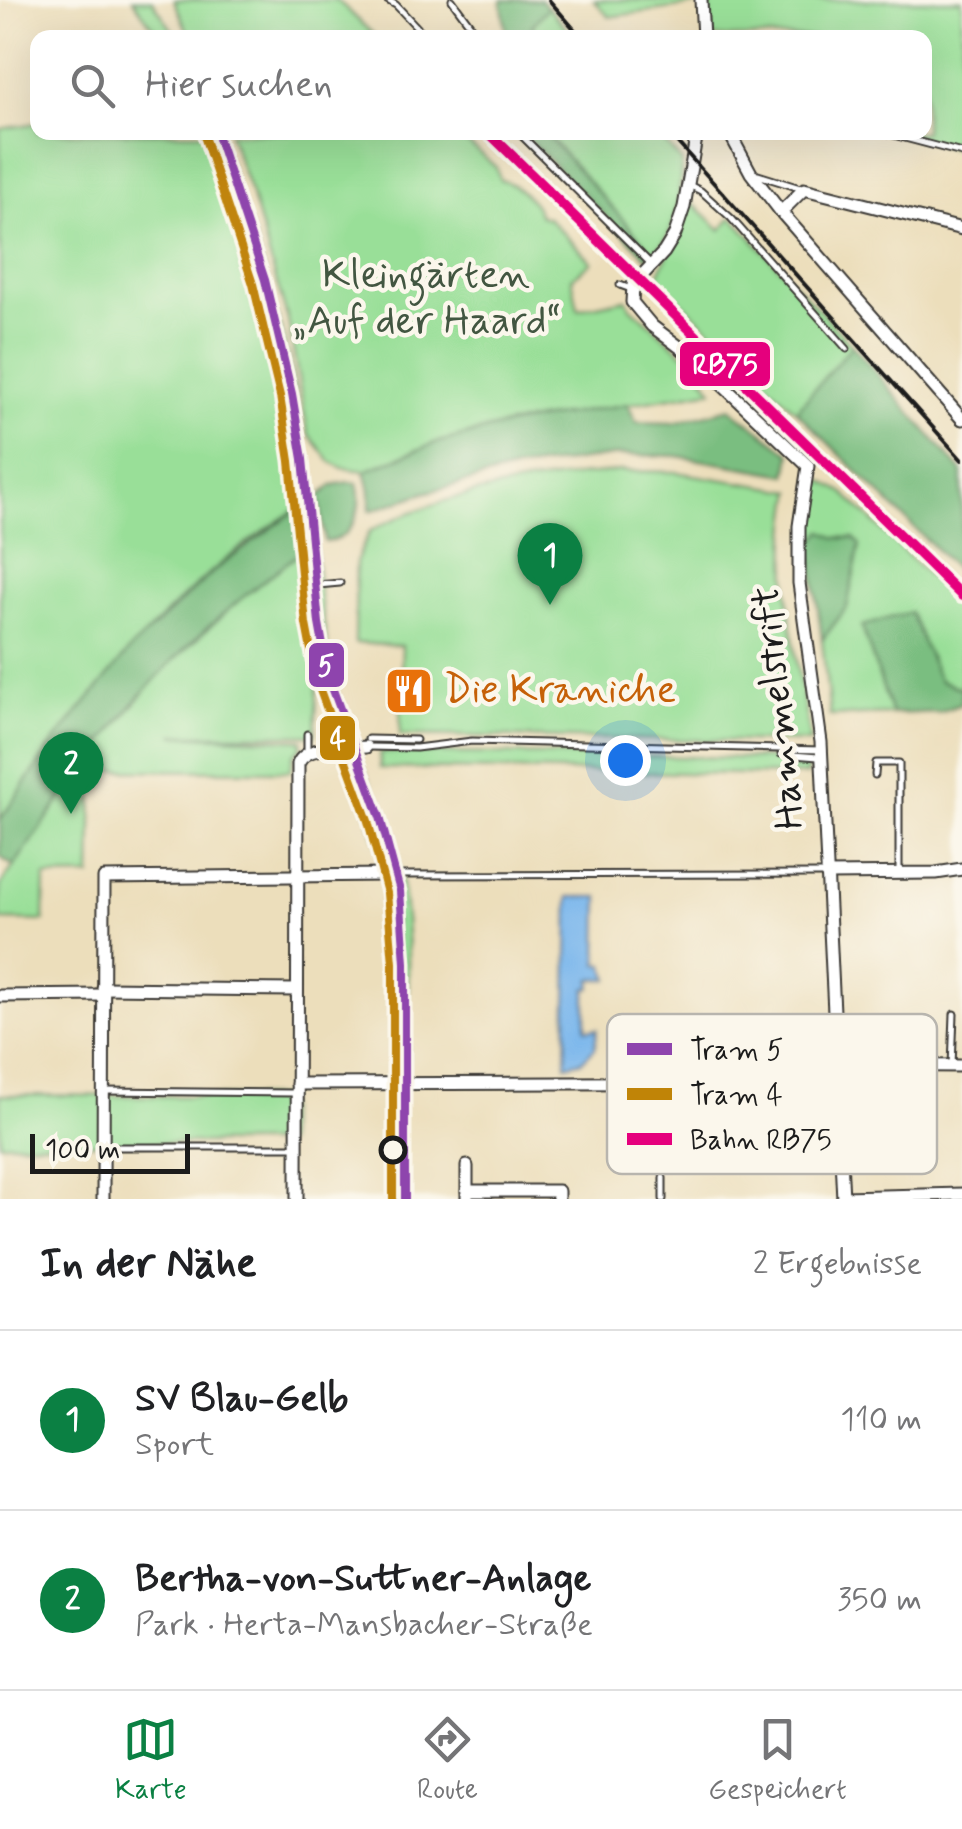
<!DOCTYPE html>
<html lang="de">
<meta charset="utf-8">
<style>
:root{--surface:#fff;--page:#f6f6f6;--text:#202124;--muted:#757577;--line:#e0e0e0;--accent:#0b8043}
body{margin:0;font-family:Mynerve,sans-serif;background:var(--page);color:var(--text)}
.scale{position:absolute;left:30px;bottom:25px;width:160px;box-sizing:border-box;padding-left:10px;border:5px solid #1c1c1c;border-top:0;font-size:28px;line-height:35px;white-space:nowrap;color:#1c1c1c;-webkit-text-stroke:8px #fbf7ec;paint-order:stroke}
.you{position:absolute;left:625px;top:760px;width:35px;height:35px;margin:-25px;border:8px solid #fff;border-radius:50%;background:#1a73e8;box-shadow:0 0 0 15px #1a73e833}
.badge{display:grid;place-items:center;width:65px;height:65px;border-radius:50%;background:var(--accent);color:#fff;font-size:32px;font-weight:700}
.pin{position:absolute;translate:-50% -82px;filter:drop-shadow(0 2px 5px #0008)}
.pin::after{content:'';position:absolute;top:52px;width:35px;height:30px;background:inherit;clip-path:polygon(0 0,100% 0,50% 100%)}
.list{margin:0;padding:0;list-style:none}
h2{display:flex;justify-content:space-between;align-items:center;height:130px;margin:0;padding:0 40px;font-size:42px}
h2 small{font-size:32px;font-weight:400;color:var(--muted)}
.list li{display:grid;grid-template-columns:65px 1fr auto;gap:30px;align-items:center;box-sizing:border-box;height:180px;padding:0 40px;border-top:2px solid var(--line)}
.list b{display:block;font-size:38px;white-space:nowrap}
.list p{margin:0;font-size:32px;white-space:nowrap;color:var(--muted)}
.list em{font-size:32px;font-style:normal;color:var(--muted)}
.icon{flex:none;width:55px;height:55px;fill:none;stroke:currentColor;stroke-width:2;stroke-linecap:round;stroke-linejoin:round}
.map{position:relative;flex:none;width:962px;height:1199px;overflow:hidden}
.search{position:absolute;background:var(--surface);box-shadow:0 10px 40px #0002;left:30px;right:30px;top:30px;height:110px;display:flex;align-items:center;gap:25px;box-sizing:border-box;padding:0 35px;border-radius:20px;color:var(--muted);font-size:38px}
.sheet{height:490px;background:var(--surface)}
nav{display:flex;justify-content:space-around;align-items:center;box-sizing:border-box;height:140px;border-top:2px solid var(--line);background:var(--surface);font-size:28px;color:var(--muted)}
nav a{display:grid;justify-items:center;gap:5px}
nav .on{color:var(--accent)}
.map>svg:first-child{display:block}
.green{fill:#99df98;stroke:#5a7e5a;stroke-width:2.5}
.forest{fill:#7abe80;stroke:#4b6d4e;stroke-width:2.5}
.water{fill:#79b6ec;stroke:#4a6984;stroke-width:2.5}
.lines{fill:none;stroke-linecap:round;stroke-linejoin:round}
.service-casing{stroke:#3b3934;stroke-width:9}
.minor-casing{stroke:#3b3934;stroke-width:15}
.service{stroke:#fff;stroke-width:5}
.minor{stroke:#fff;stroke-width:11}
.rail{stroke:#1c1c1c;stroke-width:4}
.rail-1-casing{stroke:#fbf7ec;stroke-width:18}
.rail-1{stroke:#e5007d;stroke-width:10}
.tram-1-casing{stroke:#fbf7ec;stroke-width:15}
.tram-2-casing{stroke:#fbf7ec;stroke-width:15}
.tram-1{stroke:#8e44ad;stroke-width:8}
.tram-2{stroke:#c08407;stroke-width:8}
.stop-dot{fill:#fbf7ec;stroke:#1c1c1c;stroke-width:5}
.labels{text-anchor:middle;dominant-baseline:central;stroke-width:9;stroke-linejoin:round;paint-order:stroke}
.park-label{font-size:40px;fill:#425641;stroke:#fbf7ec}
.food-label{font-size:40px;fill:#c56008;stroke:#fbf7ec;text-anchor:start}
.street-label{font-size:40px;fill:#1c1c1c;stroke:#fbf7ec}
.key{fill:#fbf7ec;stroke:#b8b5ae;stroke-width:2.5}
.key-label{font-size:28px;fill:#1c1c1c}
.line-badge{stroke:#fbf7ec;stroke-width:4}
.badge-label{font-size:28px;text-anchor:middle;font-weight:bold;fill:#fff}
</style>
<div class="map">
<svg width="962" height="1199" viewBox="0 0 962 1199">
<rect width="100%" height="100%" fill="#fbf7ec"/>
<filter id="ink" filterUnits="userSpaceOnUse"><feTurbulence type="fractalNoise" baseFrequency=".01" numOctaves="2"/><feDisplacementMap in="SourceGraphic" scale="20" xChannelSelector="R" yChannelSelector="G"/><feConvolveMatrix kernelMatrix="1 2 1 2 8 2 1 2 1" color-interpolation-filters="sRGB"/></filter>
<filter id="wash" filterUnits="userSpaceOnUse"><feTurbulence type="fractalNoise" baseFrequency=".0048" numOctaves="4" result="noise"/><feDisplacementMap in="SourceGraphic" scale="40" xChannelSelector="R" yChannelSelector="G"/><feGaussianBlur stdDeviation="2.25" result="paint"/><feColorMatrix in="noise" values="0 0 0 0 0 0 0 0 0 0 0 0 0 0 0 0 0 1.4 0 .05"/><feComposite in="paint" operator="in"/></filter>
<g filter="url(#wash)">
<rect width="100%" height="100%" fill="#ecdebb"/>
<g class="green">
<path d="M133 0H152L177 37H160Z"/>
<path d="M174 0H337L376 37H190Z"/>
<path d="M594 0H695V5L609 17Z"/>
<path d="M709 0H962V150L895 133 924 132V38L712 37Z"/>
<path d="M548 7 574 37H537L532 26Z"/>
<path d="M37 123 38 132 218 133C250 221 280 308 297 401 312 490 314 582 332 671 345 738 382 798 398 864 413 930 407 1001 407 1068H395C396 1013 401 953 391 899 377 821 340 749 318 672L315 735H172L302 740V747L294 755 290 771 93 770 91 876 45 877 44 921 0 920V886L84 765 160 673 239 600 302 551 296 510C172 585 82 703 0 820V129Z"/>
<path d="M229 133H456L496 167 500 180C515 182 535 201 540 216L548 218 592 262 572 278 578 309 626 299 631 307 692 361 713 390 510 424 435 443 365 471 342 468 330 461 308 433 288 321 254 204Z"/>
<path d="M545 133H656L682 162C679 189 680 238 652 252Z"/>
<path d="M689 200 721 230 732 217 852 345 796 411 656 278 673 245Z"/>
<path d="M620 471 676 472 793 491C775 573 798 661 810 742L400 735 402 646 355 643 356 562 370 531C444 491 537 480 620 471Z"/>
<path d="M817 478 843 492 962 608V689L939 680 910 613 862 627 892 714 830 716 822 640 847 607 842 537 836 538 823 531 810 546V523Z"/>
<path d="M380 752 807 759V775L380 768Z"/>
<path d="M0 1095 286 1097V1143H0Z"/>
</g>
<g class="forest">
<path d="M501 0H541L548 7 532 26 537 37H507Z"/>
<path d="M522 133H545L652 252 647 258Z"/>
<path d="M852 345 962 472V575L796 411Z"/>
<path d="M628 404 636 422 674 423 730 408 791 454 787 475 677 456 620 455 516 469 424 493 370 511V491L365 471 435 443 510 424Z"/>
<path d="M349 482 357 483C364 509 353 539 325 542L319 497 332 485Z"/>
<path d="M296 510 303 551C253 587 205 627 163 671 106 730 61 800 14 866L0 857V820L54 742 132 647 214 571Z"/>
<path d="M823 531 836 538H854L860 545 847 607 822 640 810 546Z"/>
<path d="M910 612 939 680 962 689 961 704 940 712 892 714 862 626Z"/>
</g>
<path class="water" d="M569 897H599L598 964 604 965 609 979H592L591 988 586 989V1029H597L595 1048 582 1061 566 1065Z"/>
</g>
<g filter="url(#ink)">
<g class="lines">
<g class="service-casing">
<g id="service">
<path d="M387 0 396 5 427 38"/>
<path d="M452 0 480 38"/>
<path d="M518 132 651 264"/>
<path d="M882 132 962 153"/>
<path d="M758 175 800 188"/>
<path d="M689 185 701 191 731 218 847 349"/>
<path d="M620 285 631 289"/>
<path d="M307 586 340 583"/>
<path d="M307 734V752"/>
<path d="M368 739 416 740"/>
<path d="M369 747 416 748 472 741 821 750"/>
<path d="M781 754 818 757"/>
<path d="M875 775 876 763H899V874"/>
<path d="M389 875 823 874"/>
<path d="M952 1066 954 1014"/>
<path d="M630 1084 629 1110H661L663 1173"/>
<path d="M105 1091 294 1093"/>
<path d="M687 1110V1085"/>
<path d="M106 1147H295"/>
<path d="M663 1178V1199"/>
</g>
</g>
<g class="minor-casing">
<g id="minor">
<path d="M701 0 703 38"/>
<path d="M697 132 684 207 675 234 664 252 633 285 632 302 652 326 694 358 808 466 799 526V583L821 742 843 1199"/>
<path d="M729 132 751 173 781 212 962 419"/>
<path d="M781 212 804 189 962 229"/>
<path d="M826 874 936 873 962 869"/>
<path d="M103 988 297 990"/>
<path d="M0 996 103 995"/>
<path d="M835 1065 962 1066"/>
<path d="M297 1084 835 1082"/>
<path d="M467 1191H558V1199"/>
<path d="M843 1197 962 1194"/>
<path d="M103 1199 104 878 386 875"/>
<path d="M297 1199 298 764C306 743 346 749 366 747"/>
<path d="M467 1199V1166"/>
</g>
</g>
<use href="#service" class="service"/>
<use href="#minor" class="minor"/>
<g class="rail">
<path d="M549 0 582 38"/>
<path d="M668 132 962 460"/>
</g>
<g class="rail-1-casing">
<path id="rail-1" d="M488 132 962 596"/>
</g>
<use href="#rail-1" class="rail-1"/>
<g class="tram-1-casing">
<path id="tram-1" d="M216 132 265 280 292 394 303 459 319 623 329 679 380 817 400 891 405 963V1199"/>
</g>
<g class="tram-2-casing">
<path id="tram-2" d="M204 136 253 284 280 396 290 461 306 624 317 682 368 821 387 893 393 963V1199"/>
</g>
<use href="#tram-1" class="tram-1"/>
<use href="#tram-2" class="tram-2"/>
</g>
</g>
<defs>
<g id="restaurant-square" transform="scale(2.5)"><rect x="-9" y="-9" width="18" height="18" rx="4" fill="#e8710a" stroke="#fbf7ec"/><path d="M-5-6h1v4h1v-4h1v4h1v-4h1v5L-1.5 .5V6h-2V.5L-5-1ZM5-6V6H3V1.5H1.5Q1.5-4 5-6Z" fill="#fff"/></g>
</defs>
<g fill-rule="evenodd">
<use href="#restaurant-square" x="409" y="691"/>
</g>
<circle class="stop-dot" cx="393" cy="1150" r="12"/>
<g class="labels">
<g class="park-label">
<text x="426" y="276">Kleingärten<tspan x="426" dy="46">„Auf der Haard“</tspan></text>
</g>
<g class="food-label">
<text x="444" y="691">Die Kraniche</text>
</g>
<g class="street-label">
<text transform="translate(779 708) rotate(-96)">Hammelstrift</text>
</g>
</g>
<rect x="607" y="1014" width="330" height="160" rx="15" class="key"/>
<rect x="627" y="1043" width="45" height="12" fill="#8e44ad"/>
<rect x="627" y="1088" width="45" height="12" fill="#c08407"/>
<rect x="627" y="1133" width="45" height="12" fill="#e5007d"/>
<g class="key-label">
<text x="690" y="1059">Tram 5</text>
<text x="690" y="1104">Tram 4</text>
<text x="690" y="1149">Bahn RB75</text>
</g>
<g class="line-badge">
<rect x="678" y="340" width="94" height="48" rx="10" fill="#e5007d"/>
<rect x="307" y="641" width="39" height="48" rx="10" fill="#8e44ad"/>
<rect x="318" y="714" width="39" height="48" rx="10" fill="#c08407"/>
</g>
<g class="badge-label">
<text x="725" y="374">RB75</text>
<text x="326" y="675">5</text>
<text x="338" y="748">4</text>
</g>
</svg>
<div class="scale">100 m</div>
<div class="you"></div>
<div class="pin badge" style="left:550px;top:605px">1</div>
<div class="pin badge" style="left:71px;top:814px">2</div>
<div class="search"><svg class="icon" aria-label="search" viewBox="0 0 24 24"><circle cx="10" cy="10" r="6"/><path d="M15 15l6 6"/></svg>Hier suchen</div>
</div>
<section class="sheet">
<h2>In der Nähe<small>2 Ergebnisse</small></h2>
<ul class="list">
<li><span class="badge">1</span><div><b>SV Blau-Gelb</b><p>Sport</p></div><em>110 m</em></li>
<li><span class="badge">2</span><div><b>Bertha-von-Suttner-Anlage</b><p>Park · Herta-Mansbacher-Straße</p></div><em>350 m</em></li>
</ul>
</section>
<nav>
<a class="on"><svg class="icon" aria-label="map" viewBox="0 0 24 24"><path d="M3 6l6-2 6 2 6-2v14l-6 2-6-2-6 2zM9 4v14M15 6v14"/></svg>Karte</a>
<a><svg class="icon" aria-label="directions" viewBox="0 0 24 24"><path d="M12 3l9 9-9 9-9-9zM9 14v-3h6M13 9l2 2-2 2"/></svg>Route</a>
<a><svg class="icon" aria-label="saved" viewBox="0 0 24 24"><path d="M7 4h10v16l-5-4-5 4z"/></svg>Gespeichert</a>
</nav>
